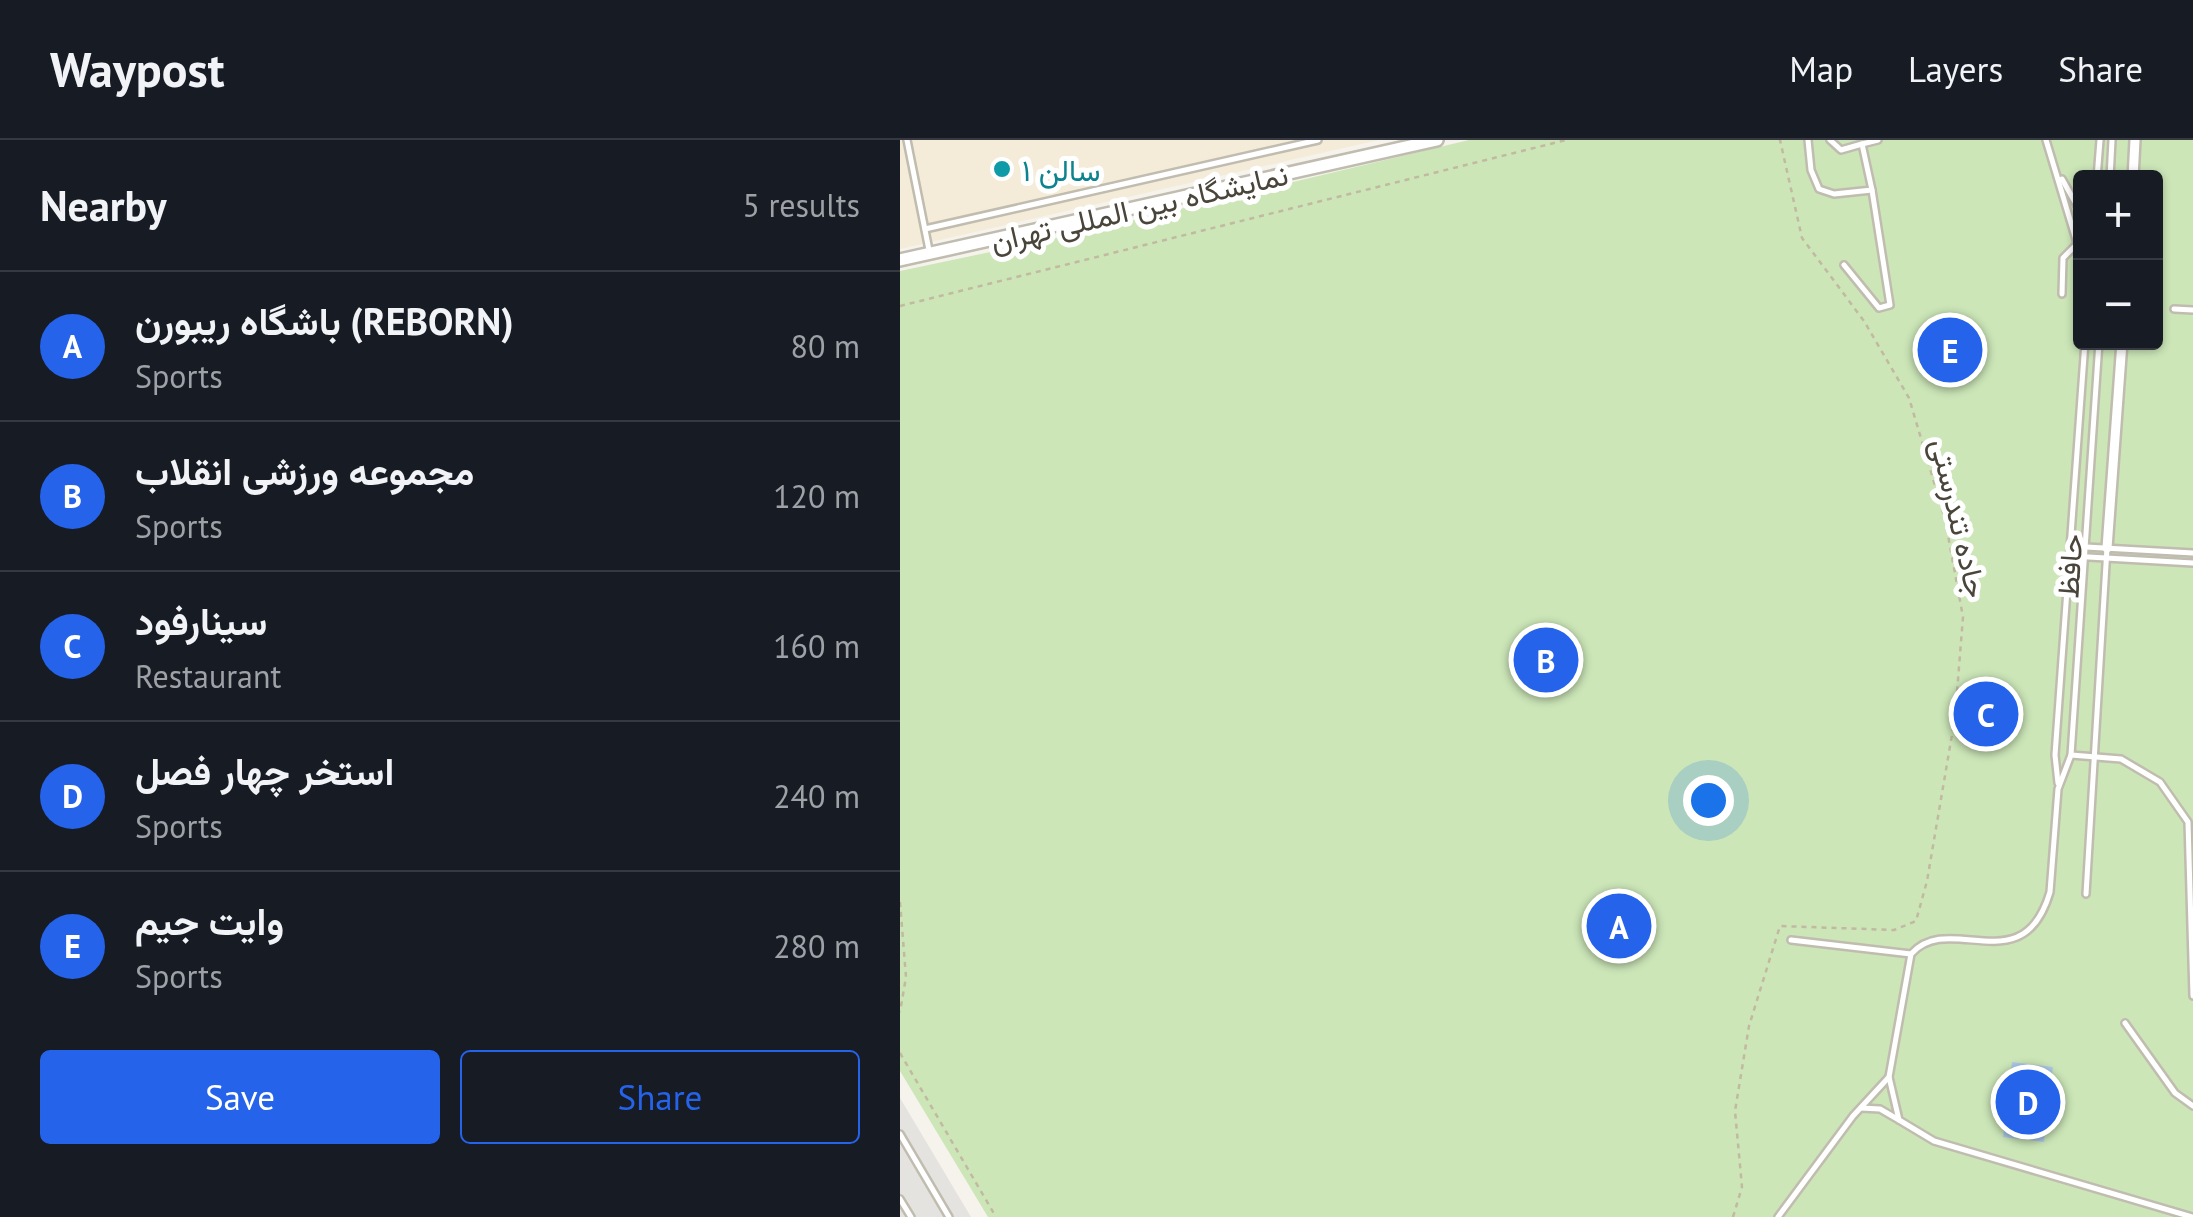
<!DOCTYPE html>
<meta charset="utf-8">
<style>
:root{--surface:#171b24;--page:#20242c;--text:#f1f3f6;--muted:#9ea1a6;--line:#363941;--accent:#2563eb}
body{margin:0;font-family:"PT Sans",Vazirmatn,sans-serif;background:var(--page);color:var(--text)}
.controls{position:absolute;right:30px;top:30px;display:grid;overflow:hidden;border-radius:10px;box-shadow:0 2px 8px #0004}
.controls button{width:90px;height:90px;display:grid;place-items:center;padding:0;border:0;border-bottom:2px solid var(--line);background:var(--surface);color:var(--text);font:50px sans-serif}
.you{position:absolute;left:808px;top:660px;width:35px;height:35px;margin:-25px;border:8px solid #fff;border-radius:50%;background:#1a73e8;box-shadow:0 0 0 15px #1a73e833}
.badge{display:grid;place-items:center;width:65px;height:65px;border-radius:50%;background:var(--accent);color:#fff;font-size:32px;font-weight:700}
.pin{position:absolute;translate:-50% -50%;border:5px solid #fff;box-shadow:0 2px 10px #0006}
.list{margin:0;padding:0;list-style:none}
h2{display:flex;justify-content:space-between;align-items:center;height:130px;margin:0;padding:0 40px;font-size:42px}
h2 small{font-size:32px;font-weight:400;color:var(--muted)}
.list li{display:grid;grid-template-columns:65px 1fr auto;gap:30px;align-items:center;box-sizing:border-box;height:150px;padding:0 40px;border-top:2px solid var(--line)}
.list b{display:block;font-size:38px;white-space:nowrap}
.list p{margin:0;font-size:32px;white-space:nowrap;color:var(--muted)}
.list em{font-size:32px;font-style:normal;color:var(--muted)}
.actions{display:flex;gap:20px;padding:30px 40px}
.actions a{flex:1;padding:22px 0;border:2px solid var(--accent);border-radius:10px;text-align:center;font-size:35px;color:var(--accent)}
.actions .main{background:var(--accent);color:#fff}
.map{position:relative;flex:none;width:1293px;height:1077px;overflow:hidden}
header{display:flex;align-items:center;gap:60px;box-sizing:border-box;height:140px;padding:0 50px;background:var(--surface);border-bottom:2px solid var(--line)}
header strong{font-size:48px}
nav{display:flex;gap:55px;margin-inline-start:auto;font-size:35px}
main{display:flex}
aside{flex:1;background:var(--surface)}
.map>svg:first-child{display:block}
.commercial{fill:#f4ecd9}
.green{fill:#cce6b8;fill-rule:evenodd}
.parking{fill:#e4e3e0}
.water{fill:#adccec}
.lines{fill:none;stroke-linecap:round;stroke-linejoin:round}
.service-casing{stroke:#c0bcaf;stroke-width:10}
.pedestrian-casing{stroke:#c0bcaf;stroke-width:14}
.minor-casing{stroke:#c0bcaf;stroke-width:16}
.path{stroke:#c1b9a1;stroke-width:2.5;stroke-dasharray:5 5;stroke-linecap:butt}
.service{stroke:#fff;stroke-width:5}
.pedestrian{stroke:#fff;stroke-width:9}
.minor{stroke:#fff;stroke-width:11}
.culture-dot{fill:#0f9aa8;stroke:#fff;stroke-width:4}
.labels{text-anchor:middle;dominant-baseline:central;stroke-width:10;stroke-linejoin:round;paint-order:stroke}
.culture-label{font-size:30px;fill:#0d838f;stroke:#fff;text-anchor:start}
.street-label{font-size:30px;fill:#49453a;stroke:#fff}
</style>
<header>
<strong>Waypost</strong>
<nav><a>Map</a><a>Layers</a><a>Share</a></nav>
</header>
<main>
<aside>
<h2>Nearby<small>5 results</small></h2>
<ul class="list">
<li><span class="badge">A</span><div><b>باشگاه ریبورن (REBORN)</b><p>Sports</p></div><em>80 m</em></li>
<li><span class="badge">B</span><div><b>مجموعه ورزشی انقلاب</b><p>Sports</p></div><em>120 m</em></li>
<li><span class="badge">C</span><div><b>سینارفود</b><p>Restaurant</p></div><em>160 m</em></li>
<li><span class="badge">D</span><div><b>استخر چهار فصل</b><p>Sports</p></div><em>240 m</em></li>
<li><span class="badge">E</span><div><b>وایت جیم</b><p>Sports</p></div><em>280 m</em></li>
</ul>
<div class="actions"><a class="main">Save</a><a>Share</a></div>
</aside>
<div class="map">
<svg width="1293" height="1077" viewBox="0 0 1293 1077">
<rect width="100%" height="100%" fill="#f5f3ec"/>
<path class="commercial" d="M0 0H479L0 109Z"/>
<path class="green" d="M569 0H1293V1077H88L0 931V131L171 95ZM1180 38H1256V202H1180Z"/>
<path class="parking" d="M0 958 71 1077H0Z"/>
<path class="water" d="M1112 922 1153 927 1144 1002 1103 997Z"/>
<g class="lines">
<g class="service-casing">
<g id="service">
<path d="M7 0 29 110"/>
<path d="M908 0 911 30 919 49 934 54 972 50 962 4 978 0"/>
<path d="M930 0 941 10 962 4"/>
<path d="M1146 0 1177 103"/>
<path d="M1197 38 1200 0"/>
<path d="M1210 38 1212 0"/>
<path d="M1162 39 1180 71"/>
<path d="M25 89 418 0"/>
<path d="M944 125 979 168 990 165 972 50"/>
<path d="M1162 154 1163 118 1180 101"/>
<path d="M1274 169 1293 170"/>
<path d="M1199 202 1171 615 1158 649 1150 752C1123 844 1050 770 1011 814L989 937 999 980 1034 1001 1292 1077"/>
<path d="M1186 407 1293 413"/>
<path d="M1171 416 1293 423"/>
<path d="M1171 615 1221 619 1260 642 1288 682 1293 856"/>
<path d="M1158 643 1155 615 1185 202"/>
<path d="M1186 754 1207 408"/>
<path d="M891 800 1011 814"/>
<path d="M1225 883 1275 953 1293 966"/>
<path d="M961 968 980 969 999 980"/>
<path d="M0 994 49 1077"/>
<path d="M0 1059 11 1077"/>
<path d="M878 1077 953 976 989 937"/>
</g>
</g>
<g class="pedestrian-casing">
<g id="pedestrian">
<path d="M1233 38 1235 0"/>
<path d="M1207 408 1222 202"/>
</g>
</g>
<g class="minor-casing">
<path id="minor" d="M0 120 537 0"/>
</g>
<g class="path">
<path d="M0 166 666 0"/>
<path d="M0 762 6 837 0 872"/>
<path d="M0 913 96 1077"/>
<path d="M833 1077 842 1047 835 971 849 886 880 786 994 790 1016 781 1027 741 1055 577 1063 477 1045 379 1009 258 964 181 902 98 880 0"/>
</g>
<use href="#service" class="service"/>
<use href="#pedestrian" class="pedestrian"/>
<use href="#minor" class="minor"/>
</g>
<circle class="culture-dot" cx="102" cy="29" r="10"/>
<g class="labels">
<g class="culture-label">
<text x="122" y="29">سالن ۱</text>
</g>
<g class="street-label">
<text transform="translate(239 67) rotate(-13)">نمایشگاه بین المللی تهران</text>
<text transform="translate(1060 378) rotate(77)">جاده تندرستی</text>
<text transform="translate(1169 426) rotate(-86)">حافظ</text>
</g>
</g>
</svg>
<div class="controls">
<button>+</button>
<button>−</button>
</div>
<div class="you"></div>
<div class="pin badge" style="left:719px;top:786px">A</div>
<div class="pin badge" style="left:646px;top:520px">B</div>
<div class="pin badge" style="left:1086px;top:574px">C</div>
<div class="pin badge" style="left:1128px;top:962px">D</div>
<div class="pin badge" style="left:1050px;top:210px">E</div>
</div>
</main>
